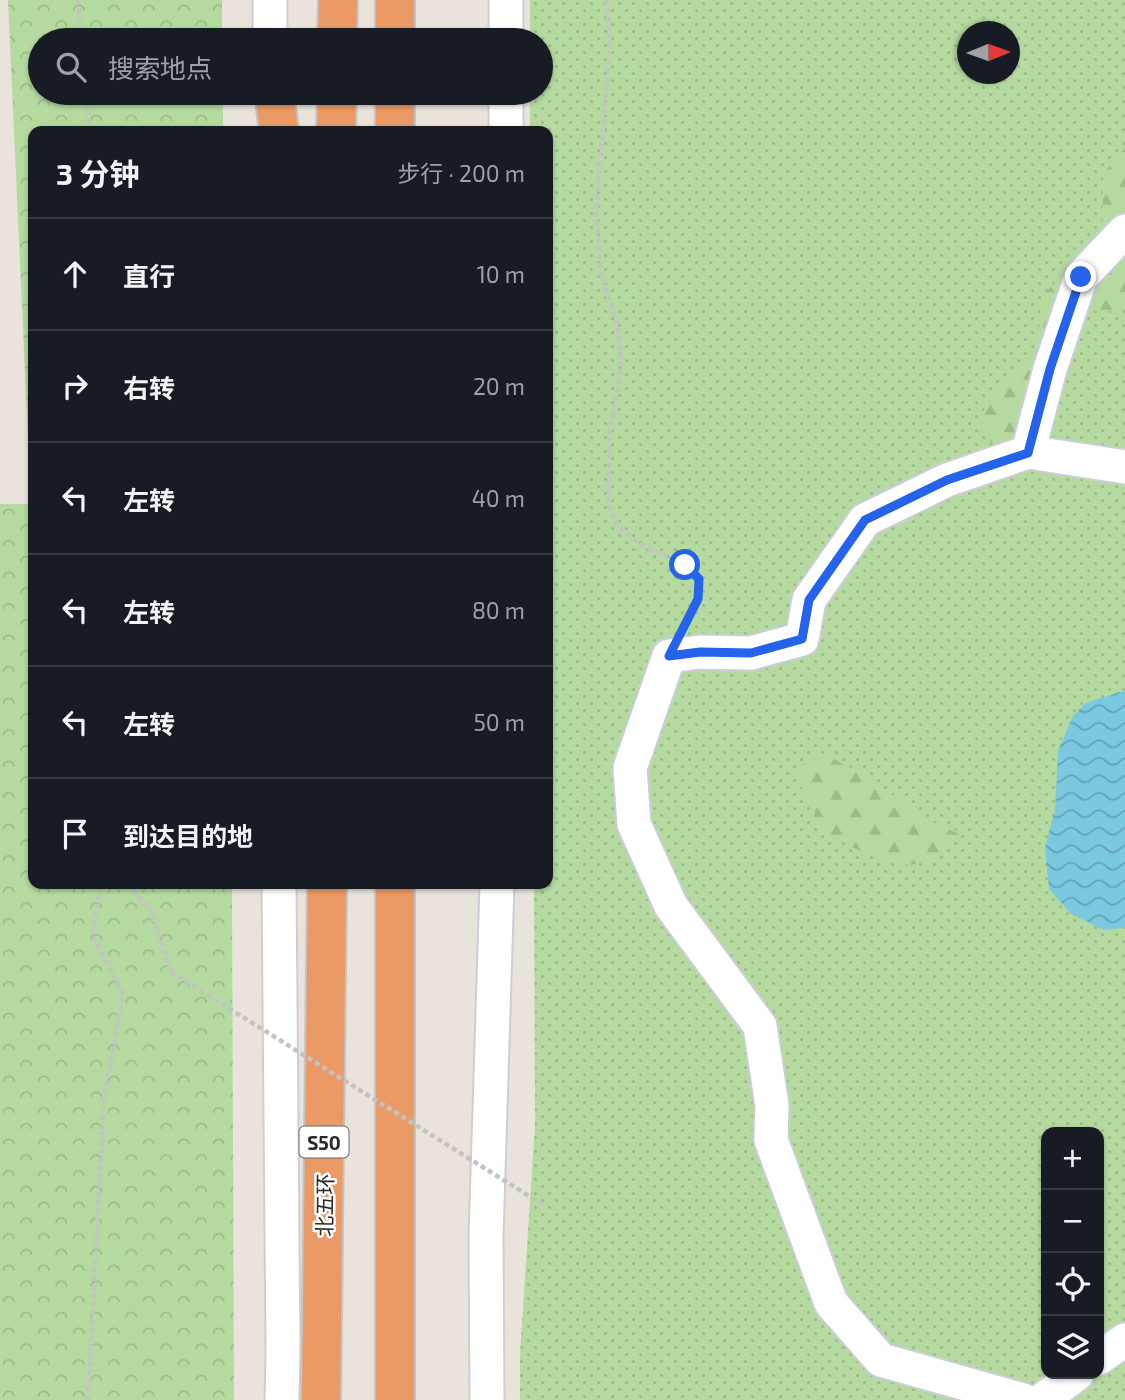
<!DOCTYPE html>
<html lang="zh">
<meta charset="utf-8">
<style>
:root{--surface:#171b24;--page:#242831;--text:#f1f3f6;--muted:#9ea1a6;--line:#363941}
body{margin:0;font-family:"Exo 2","Noto Sans SC",sans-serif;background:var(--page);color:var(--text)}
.controls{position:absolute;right:21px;bottom:21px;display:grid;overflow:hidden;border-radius:14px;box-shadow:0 2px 5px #0004}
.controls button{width:63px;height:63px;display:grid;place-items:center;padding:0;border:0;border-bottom:2px solid var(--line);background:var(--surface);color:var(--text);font:35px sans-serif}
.compass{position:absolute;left:957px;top:21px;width:63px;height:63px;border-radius:50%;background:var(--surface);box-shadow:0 2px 5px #0004;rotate:89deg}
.stop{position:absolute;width:21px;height:21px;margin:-16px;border:5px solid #2563eb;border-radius:50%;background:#fff}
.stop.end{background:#2563eb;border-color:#fff;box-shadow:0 2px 7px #0008}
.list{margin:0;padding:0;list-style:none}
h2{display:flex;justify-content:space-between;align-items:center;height:91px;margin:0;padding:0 28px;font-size:30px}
h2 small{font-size:23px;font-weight:400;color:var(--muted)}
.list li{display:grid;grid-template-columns:46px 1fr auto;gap:21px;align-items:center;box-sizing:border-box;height:112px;padding:0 28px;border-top:2px solid var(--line)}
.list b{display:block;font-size:26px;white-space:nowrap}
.list em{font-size:23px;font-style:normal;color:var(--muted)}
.icon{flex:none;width:38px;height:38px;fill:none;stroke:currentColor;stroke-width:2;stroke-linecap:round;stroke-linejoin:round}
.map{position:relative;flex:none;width:1125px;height:1400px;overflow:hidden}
.search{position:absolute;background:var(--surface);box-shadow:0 2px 5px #0004;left:28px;top:28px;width:525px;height:77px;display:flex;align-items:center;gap:18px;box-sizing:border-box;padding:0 24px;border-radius:38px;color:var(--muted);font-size:26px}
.panel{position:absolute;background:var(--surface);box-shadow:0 2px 5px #0004;left:28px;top:126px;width:525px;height:763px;border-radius:14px}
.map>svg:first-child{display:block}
.grass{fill:url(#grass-dots);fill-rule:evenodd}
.forest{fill:url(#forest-firs)}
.park{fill:url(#park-crowns)}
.water{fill:url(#water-waves)}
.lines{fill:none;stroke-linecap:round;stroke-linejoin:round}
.minor-casing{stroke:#cbced9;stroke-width:37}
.highway-casing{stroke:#c3c3c3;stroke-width:42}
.path{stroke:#c3c3c3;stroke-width:4.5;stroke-dasharray:5 3.5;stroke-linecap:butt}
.minor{stroke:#fff;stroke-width:33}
.highway{stroke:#eb9a66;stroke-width:38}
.path-bridge{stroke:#c3c3c3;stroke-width:4.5;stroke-dasharray:5 3.5;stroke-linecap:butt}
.route{stroke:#2563eb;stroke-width:9}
.labels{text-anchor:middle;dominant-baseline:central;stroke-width:5;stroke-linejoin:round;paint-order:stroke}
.shield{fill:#fff;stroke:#696969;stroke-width:2}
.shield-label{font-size:19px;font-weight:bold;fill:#292929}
.street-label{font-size:21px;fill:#292929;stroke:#fff}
</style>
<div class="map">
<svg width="1125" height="1400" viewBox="0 0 1125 1400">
<defs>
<pattern id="grass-dots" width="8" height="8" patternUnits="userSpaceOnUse" patternTransform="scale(1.75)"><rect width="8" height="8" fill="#b5da9f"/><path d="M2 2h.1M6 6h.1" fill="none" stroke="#9cbb89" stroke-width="1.8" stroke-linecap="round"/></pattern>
<pattern id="forest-firs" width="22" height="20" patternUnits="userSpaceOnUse" patternTransform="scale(1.75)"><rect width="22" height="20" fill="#b5da9f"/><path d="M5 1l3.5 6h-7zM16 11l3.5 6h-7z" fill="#9cbb89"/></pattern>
<pattern id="park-crowns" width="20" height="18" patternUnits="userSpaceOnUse" patternTransform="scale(1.75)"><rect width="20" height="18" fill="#b5da9f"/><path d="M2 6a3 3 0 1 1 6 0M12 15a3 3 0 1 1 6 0" fill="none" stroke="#9cbb89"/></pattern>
<pattern id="water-waves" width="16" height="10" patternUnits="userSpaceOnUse" patternTransform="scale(1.75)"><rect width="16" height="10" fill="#7bc9e0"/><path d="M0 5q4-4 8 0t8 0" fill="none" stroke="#65a3b6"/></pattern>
</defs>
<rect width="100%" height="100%" fill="#e9e3dc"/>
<path class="grass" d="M530 0H1125V1400H520V1354L535 1125 534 884H548V131H530V93H541V40H530ZM968 32H1010V74H968ZM1046 1132H1099V1374H1046Z"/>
<g class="forest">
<path d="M1125 148V299L1114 311H1086L1042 443 999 454 976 421 1004 382 1038 348 1041 298 1072 263 1102 243 1103 174Z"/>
<path d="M820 752 859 772 932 822 961 835C948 845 936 857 920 863 898 872 836 843 821 825 816 821 815 811 812 805 809 797 803 790 798 782L805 755Z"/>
</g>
<path class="park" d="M8 0H222V40H40V93H223V131H33V884H232L234 1400H0V504H31Z"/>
<path class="water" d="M1120 692H1125V928L1103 930 1070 913 1049 889 1045 847 1055 810 1058 751 1073 716 1086 703Z"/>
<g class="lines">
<g class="minor-casing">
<g id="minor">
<path d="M270 0V40"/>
<path d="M506 40V0"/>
<path d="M506 131V93"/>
<path d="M1028 452 1050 369 1081 277 1125 231"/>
<path d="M279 884 283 1351 282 1400"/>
<path d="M1099 1358 1125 1340"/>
<path d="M487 1400 486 1236 497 884"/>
<path d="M1023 1400 881 1360 831 1303 771 1140 772 1106 760 1026 671 906 634 824 630 768 669 656 700 652 751 653 802 639 809 600 865 520 947 480 1028 452 1125 467"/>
<path d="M1042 1400 1077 1374"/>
</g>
</g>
<g class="highway-casing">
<g id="highway">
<path d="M395 0V40"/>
<path d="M337 40 338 0"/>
<path d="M274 93 279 131"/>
<path d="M395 93V131"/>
<path d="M336 131 337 93"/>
<path d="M395 884V1400"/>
<path d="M321 1400 327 884"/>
</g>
</g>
<g class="path">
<path d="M78 0 82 40"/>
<path d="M607 0 610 44 596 213 601 274 618 328 621 365 610 432 608 503 618 526 638 543 686 565 699 579 698 599 686 625"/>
<path d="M86 93 90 131"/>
<path d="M127 884 150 908 171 972"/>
<path d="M88 1400 104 1099 123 993 92 934 101 884"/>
</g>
<use href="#minor" class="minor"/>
<use href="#highway" class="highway"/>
<path class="path-bridge" d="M171 972 545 1206"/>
</g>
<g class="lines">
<path class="route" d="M685 565 699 579 698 599 669 656 700 652 751 653 802 639 809 600 865 520 947 480 1028 453 1050 369 1081 277"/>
</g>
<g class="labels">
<rect class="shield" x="299.5" y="1126.5" width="49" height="31" rx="5"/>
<g class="shield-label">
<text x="324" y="1142">S50</text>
</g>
<g class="street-label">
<text transform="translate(324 1205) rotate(-89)">北五环</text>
</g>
</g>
</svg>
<div class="controls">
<button>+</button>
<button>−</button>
<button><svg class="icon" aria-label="locate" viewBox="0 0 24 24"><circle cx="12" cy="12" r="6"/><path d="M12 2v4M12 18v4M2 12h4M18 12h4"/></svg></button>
<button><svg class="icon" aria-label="layers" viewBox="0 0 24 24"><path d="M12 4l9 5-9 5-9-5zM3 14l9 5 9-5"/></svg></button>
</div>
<svg class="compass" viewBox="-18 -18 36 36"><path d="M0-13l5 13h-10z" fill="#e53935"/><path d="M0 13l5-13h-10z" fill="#9ea1a6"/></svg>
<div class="stop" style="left:685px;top:565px"></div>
<div class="stop end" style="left:1081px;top:277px"></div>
<div class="search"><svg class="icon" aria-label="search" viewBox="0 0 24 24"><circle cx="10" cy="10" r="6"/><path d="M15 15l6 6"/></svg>搜索地点</div>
<section class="panel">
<h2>3 分钟<small>步行 · 200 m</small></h2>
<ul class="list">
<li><svg class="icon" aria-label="ahead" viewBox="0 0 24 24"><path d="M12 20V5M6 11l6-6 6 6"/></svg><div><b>直行</b></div><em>10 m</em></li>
<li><svg class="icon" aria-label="right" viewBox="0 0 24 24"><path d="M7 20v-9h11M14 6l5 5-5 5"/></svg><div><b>右转</b></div><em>20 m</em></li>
<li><svg class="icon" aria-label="left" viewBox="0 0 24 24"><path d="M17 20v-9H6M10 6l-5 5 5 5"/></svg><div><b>左转</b></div><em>40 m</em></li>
<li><svg class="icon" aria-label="left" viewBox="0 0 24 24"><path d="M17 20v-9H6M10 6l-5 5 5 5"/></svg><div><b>左转</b></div><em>80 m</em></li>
<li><svg class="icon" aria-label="left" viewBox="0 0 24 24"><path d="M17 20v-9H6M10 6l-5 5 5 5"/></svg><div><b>左转</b></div><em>50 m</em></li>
<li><svg class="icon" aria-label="arrive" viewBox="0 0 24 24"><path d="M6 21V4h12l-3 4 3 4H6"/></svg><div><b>到达目的地</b></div></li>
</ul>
</section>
</div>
